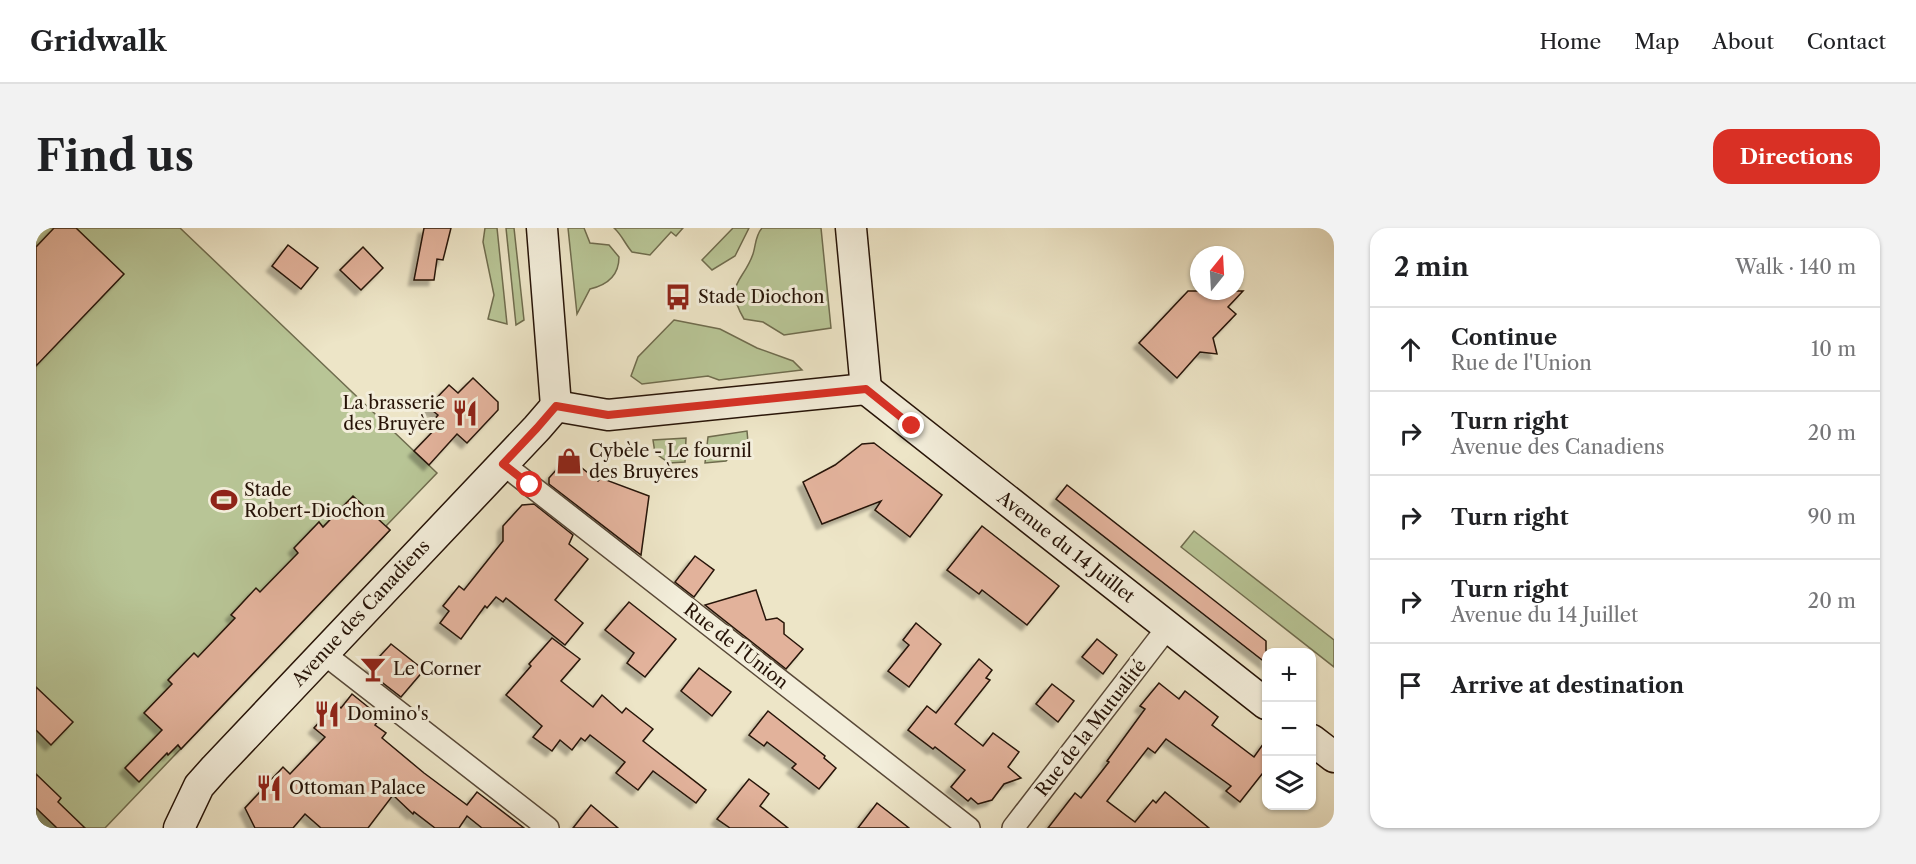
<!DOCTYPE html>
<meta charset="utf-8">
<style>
:root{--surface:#fff;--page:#f2f2f2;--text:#202124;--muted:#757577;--line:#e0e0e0;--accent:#d93025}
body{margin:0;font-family:"Libre Caslon Text",serif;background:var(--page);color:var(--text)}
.controls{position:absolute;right:18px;bottom:18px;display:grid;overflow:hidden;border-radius:12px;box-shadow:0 2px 4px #0004}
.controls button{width:54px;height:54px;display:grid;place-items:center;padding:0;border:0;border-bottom:2px solid var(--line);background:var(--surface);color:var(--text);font:30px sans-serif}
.compass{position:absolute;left:1154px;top:18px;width:54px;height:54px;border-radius:50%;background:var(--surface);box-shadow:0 2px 4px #0004;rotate:18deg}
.stop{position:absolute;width:18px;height:18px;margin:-14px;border:4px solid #d93025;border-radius:50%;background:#fff}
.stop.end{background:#d93025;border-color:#fff;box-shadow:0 2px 6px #0008}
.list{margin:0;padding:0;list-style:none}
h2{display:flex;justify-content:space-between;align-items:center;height:78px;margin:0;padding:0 24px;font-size:26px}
h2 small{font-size:20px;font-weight:400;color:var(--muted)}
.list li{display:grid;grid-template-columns:39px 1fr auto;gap:18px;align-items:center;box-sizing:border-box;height:84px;padding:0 24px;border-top:2px solid var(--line)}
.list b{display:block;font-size:22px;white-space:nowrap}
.list p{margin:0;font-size:20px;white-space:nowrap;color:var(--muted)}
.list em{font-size:20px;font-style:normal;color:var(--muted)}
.icon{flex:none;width:33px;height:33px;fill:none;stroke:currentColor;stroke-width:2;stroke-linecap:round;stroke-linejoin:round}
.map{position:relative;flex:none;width:1298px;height:600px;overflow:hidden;border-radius:18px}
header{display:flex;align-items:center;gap:36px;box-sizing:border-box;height:84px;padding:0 30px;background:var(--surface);border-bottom:2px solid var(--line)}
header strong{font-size:28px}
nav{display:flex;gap:33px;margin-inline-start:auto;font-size:21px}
.intro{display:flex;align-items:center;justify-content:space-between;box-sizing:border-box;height:144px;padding:0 36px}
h1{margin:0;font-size:42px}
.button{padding:15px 27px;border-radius:18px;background:var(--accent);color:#fff;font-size:21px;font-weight:700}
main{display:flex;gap:36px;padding:0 36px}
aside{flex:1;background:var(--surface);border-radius:18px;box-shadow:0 2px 4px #0004}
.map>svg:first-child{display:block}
.green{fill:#b8c596;stroke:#6f6c4e;stroke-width:1.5}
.building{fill:#e2b29b;stroke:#261307;stroke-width:1.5;filter:url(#shadow)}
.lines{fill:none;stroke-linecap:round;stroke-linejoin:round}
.minor-casing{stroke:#584837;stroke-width:24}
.secondary-casing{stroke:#261307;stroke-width:33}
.minor{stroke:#f3eedb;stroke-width:21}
.secondary{stroke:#f3eedb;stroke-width:30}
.route{stroke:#d93025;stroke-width:8}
.labels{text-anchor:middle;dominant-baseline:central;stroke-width:6;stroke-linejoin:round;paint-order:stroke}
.poi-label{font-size:18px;fill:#261307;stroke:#f3eedb;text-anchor:start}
.street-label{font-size:18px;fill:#261307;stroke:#f3eedb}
</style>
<header>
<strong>Gridwalk</strong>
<nav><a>Home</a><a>Map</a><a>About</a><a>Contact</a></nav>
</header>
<div class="intro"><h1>Find us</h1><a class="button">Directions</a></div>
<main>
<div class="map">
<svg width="1298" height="600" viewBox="0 0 1298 600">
<defs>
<filter id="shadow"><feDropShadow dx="-5.5" dy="5.5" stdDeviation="1.5" flood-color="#0004"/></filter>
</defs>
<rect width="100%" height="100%" fill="#ede5c7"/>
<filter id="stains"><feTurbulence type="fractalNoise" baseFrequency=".00333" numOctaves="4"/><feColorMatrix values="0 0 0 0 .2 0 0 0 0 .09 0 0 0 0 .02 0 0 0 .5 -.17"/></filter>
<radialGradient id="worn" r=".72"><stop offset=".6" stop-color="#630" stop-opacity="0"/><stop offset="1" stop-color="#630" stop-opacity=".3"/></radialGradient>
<g class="green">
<path d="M0 0H144L401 245 350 298 354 302 69 600H10L0 590Z"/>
<path d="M449 0H461L471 96 452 91 458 67 447 14Z"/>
<path d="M470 0H478L488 92 480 97Z"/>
<path d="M532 0H548L554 15 573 17 583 29C583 48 571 57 554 61L541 86Z"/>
<path d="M578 0H647L640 8 635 4 614 27 596 24C589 16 586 7 578 0Z"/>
<path d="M697 0H713L699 28 676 42 666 32Z"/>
<path d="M726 0H785L795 100 748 107 727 94 708 91C687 55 707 55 717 26 720 17 719 8 726 0Z"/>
<path d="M638 92 684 101 721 120 757 133 766 142 683 152 672 148 606 156 595 148 602 129Z"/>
<path d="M711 203 712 214 704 217 690 233 669 235 672 209Z"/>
<path d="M650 210 649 234 633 235 619 225 617 212Z"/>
<path d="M1158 303 1298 412V439L1145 319Z"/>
</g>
<g class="building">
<path d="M18 0H40L88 46 0 138V19Z"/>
<path d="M388 0H415L407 32 401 31 398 52H378Z"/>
<path d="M252 17 282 40 265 61 236 38Z"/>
<path d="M327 19 347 40 325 62 304 42Z"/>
<path d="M1152 63H1207L1192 79 1200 86 1177 110 1181 126 1164 124 1141 150 1103 115Z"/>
<path d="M437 150 462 174V182L431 215 421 206 393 237 378 223 403 197 398 192 402 187 392 179 413 157 422 165Z"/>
<path d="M838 215 906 267 874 309 839 282 845 273 786 296 767 254 799 237 826 216Z"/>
<path d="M529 232H536L562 253 565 250 613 268 605 327 513 256V250Z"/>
<path d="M1031 257 1230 413V435L1020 271Z"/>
<path d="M317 268 354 302 145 521 142 517 132 527 131 525 103 554 89 540 126 502 108 485 136 456 132 452 158 425 162 429 199 390 195 387 220 360 224 364 262 325 258 320 283 294 287 299Z"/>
<path d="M498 276 537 307 533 316 552 331 519 372 547 395 529 417 470 370 467 374 460 369 451 380 449 378 425 411 404 395 413 383 407 378 423 358 428 362 467 313V298L486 277Z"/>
<path d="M946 298 1023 358 991 397 946 362 943 366 911 342Z"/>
<path d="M659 328 678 342 658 369 639 354Z"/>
<path d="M720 362 730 392 741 390 748 395V406L767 421 750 441 669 377Z"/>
<path d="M593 374 640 411 609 449 591 435 598 425 569 402Z"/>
<path d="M880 395 905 416 873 459 852 443 873 417 867 412Z"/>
<path d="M516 410 544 431 525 453 557 479 566 467 586 485 590 480 617 501 607 513 670 562 660 575 617 543 602 562 580 545 589 534 554 507 549 513 545 510 536 522 524 512 516 523 497 509 506 498 470 467 495 438 493 436Z"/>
<path d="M1061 411 1081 427 1067 446 1046 429Z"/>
<path d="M355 416 388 442 365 469 334 445 333 440Z"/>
<path d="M943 431 956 442 950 450 954 452 919 496 947 518 957 505 983 524 972 539 985 550 968 556 956 572 942 576 935 570 932 573 915 559 929 542 899 519 897 521 872 502 891 478 900 485Z"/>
<path d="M663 440 695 464 676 488 645 463Z"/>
<path d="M1123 455 1143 471 1149 463 1182 489 1176 497 1218 529 1230 512V541L1204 574 1190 563 1195 558 1130 511 1119 525 1112 520 1071 573 1099 594 1117 572 1120 575 1129 564 1173 600H1012L1039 565 1045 570 1073 534 1071 533 1109 481 1104 478Z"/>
<path d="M1016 456 1038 473 1022 494 1000 476Z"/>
<path d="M0 459 37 494 15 517 0 502Z"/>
<path d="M316 466 342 487V484L346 487 339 497 350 505 346 510 388 545 431 577 441 564 488 600H446L431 588 423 600H399L378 584 377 586 357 567 332 600H285L269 586 257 600H219L209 580 247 539 254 546 289 509 278 500 300 476 305 480Z"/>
<path d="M732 483 789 528 788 530 800 540 783 561 756 540 760 536 731 514 728 518 713 507Z"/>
<path d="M0 546 25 570 22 574 49 600H21L0 580Z"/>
<path d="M713 551 733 566 724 578 752 600H694L681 591Z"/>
<path d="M841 575 873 600H822Z"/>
<path d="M555 577 582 600H537Z"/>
</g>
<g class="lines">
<g class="minor-casing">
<g id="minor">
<path d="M467 236 933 600"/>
<path d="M287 425 512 600"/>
<path d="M977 600 1132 399"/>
</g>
</g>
<g class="secondary-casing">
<g id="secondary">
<path d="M506 0 520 178"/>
<path d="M815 0 830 161"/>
<path d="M830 161 1230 476"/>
<path d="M520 178 572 187 830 161"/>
<path d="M1276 512 1298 529"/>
<path d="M143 600 163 558 179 540 501 200 520 178"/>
</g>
</g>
<use href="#minor" class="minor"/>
<use href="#secondary" class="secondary"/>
</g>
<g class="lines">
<path class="route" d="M494 257 467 236 501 200 520 178 572 187 830 161 876 198"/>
</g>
<defs>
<g id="bus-bare" transform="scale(2.07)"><path d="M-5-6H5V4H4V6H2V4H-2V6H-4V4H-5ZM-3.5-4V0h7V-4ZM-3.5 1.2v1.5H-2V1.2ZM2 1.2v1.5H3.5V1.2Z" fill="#8f2418" stroke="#f3eedb" stroke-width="2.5" paint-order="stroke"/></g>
<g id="restaurant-bare" transform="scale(2.07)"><path d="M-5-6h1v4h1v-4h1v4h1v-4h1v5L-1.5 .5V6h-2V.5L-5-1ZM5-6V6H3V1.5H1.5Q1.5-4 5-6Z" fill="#8f2418" stroke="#f3eedb" stroke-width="2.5" paint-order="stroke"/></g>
<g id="shop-bare" transform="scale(2.07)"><path d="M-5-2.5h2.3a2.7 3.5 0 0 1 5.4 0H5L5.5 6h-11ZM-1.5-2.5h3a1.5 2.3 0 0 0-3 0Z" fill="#8f2418" stroke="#f3eedb" stroke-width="2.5" paint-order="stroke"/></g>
<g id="stadium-bare" transform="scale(2.07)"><path d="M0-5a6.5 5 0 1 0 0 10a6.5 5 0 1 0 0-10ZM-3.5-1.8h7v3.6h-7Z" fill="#8f2418" stroke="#f3eedb" stroke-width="2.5" paint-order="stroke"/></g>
<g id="bar-bare" transform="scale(2.07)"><path d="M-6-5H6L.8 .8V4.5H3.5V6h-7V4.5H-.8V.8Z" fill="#8f2418" stroke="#f3eedb" stroke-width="2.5" paint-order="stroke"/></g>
</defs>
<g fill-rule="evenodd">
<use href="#bus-bare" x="642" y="69"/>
<use href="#restaurant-bare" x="429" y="185"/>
<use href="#shop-bare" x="533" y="233"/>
<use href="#stadium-bare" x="188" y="272"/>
<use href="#bar-bare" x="337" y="441"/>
<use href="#restaurant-bare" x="291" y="486"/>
<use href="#restaurant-bare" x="233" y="560"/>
</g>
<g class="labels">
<g class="poi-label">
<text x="662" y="69">Stade Diochon</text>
<text x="409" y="175" text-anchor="end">La brasserie<tspan x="409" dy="21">des Bruyère</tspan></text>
<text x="553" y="223">Cybèle - Le fournil<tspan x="553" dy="21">des Bruyères</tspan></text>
<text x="208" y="262">Stade<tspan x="208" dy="21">Robert-Diochon</tspan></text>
<text x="357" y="441">Le Corner</text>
<text x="311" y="486">Domino's</text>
<text x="253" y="560">Ottoman Palace</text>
</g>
<g class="street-label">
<text transform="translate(1030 319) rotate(38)">Avenue du 14 Juillet</text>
<text transform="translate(325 385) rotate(-47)">Avenue des Canadiens</text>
<text transform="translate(700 418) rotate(38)">Rue de l'Union</text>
<text transform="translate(1055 500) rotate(-52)">Rue de la Mutualité</text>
</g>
</g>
<rect width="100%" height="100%" filter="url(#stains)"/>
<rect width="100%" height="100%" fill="url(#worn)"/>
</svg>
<div class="controls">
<button>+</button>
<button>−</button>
<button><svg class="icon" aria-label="layers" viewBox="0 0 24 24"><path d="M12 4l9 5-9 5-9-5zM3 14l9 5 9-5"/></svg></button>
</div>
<svg class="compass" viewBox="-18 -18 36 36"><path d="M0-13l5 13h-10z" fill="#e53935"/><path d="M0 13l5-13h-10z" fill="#757577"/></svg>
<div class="stop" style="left:494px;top:257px"></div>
<div class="stop end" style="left:876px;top:198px"></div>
</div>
<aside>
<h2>2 min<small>Walk · 140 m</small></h2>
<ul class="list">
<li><svg class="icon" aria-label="ahead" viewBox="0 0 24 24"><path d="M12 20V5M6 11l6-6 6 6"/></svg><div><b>Continue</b><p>Rue de l'Union</p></div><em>10 m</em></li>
<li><svg class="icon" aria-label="right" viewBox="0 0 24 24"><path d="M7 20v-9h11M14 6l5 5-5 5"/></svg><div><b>Turn right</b><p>Avenue des Canadiens</p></div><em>20 m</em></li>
<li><svg class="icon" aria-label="right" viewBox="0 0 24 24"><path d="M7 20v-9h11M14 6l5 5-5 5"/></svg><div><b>Turn right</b></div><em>90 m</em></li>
<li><svg class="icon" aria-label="right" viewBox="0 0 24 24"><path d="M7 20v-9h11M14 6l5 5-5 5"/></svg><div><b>Turn right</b><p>Avenue du 14 Juillet</p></div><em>20 m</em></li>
<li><svg class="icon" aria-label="arrive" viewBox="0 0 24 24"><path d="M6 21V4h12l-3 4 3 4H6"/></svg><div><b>Arrive at destination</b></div></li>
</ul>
</aside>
</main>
